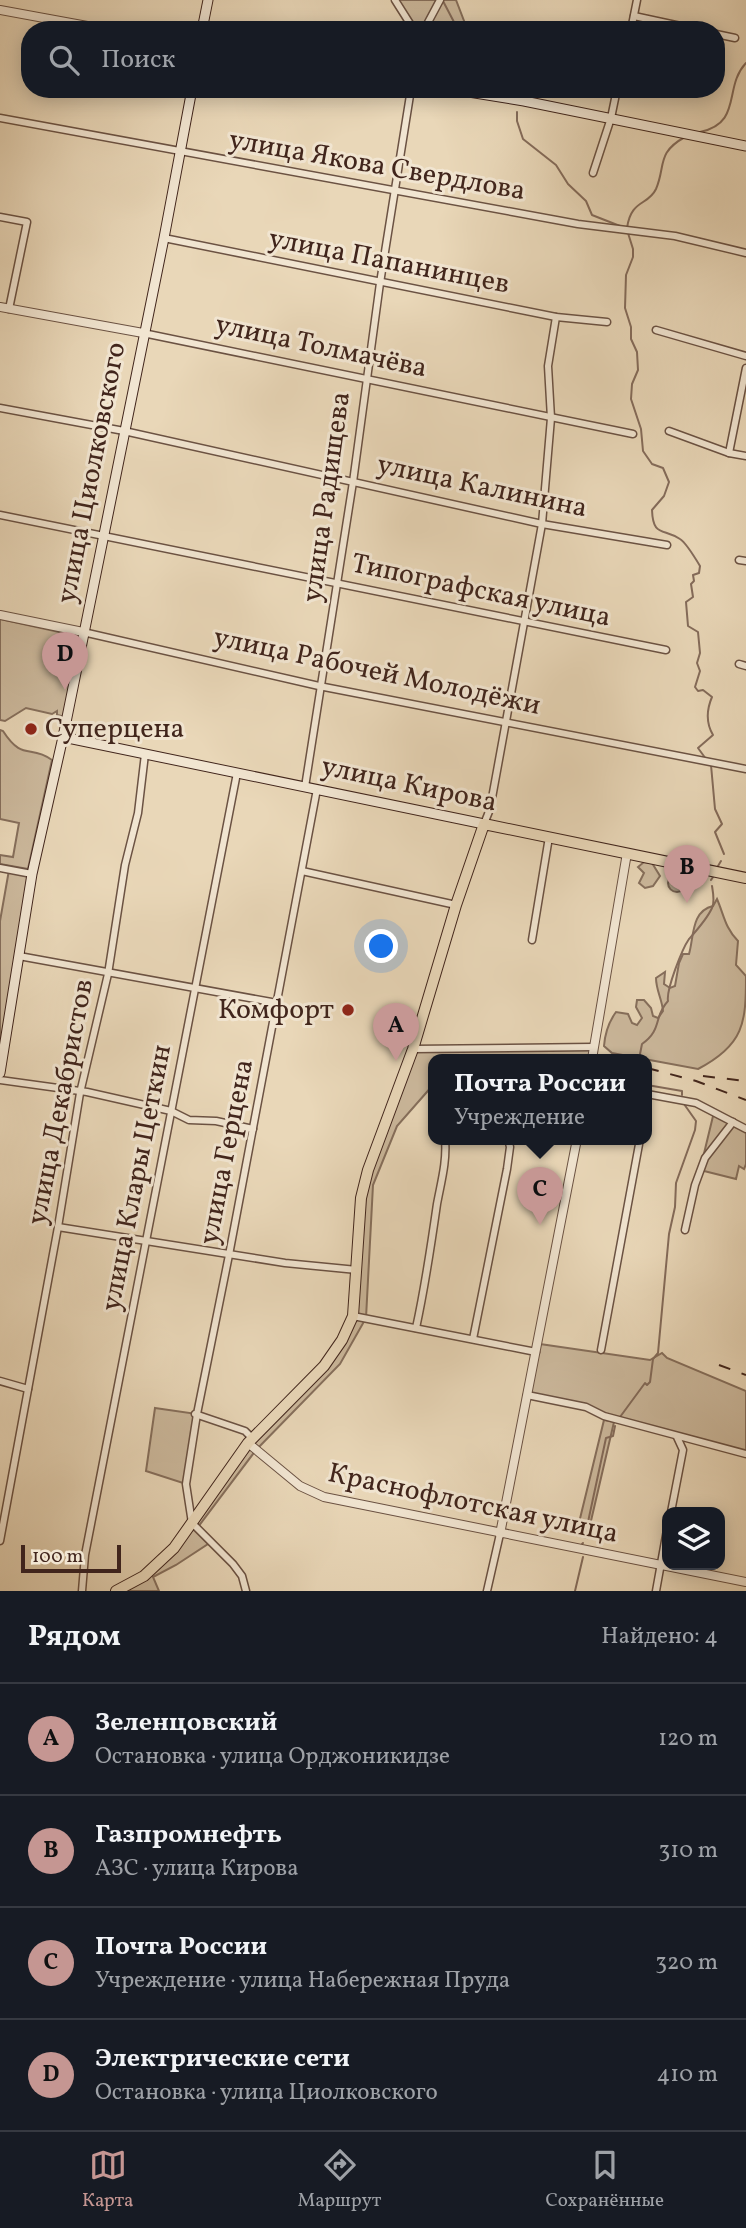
<!DOCTYPE html>
<html lang="ru">
<meta charset="utf-8">
<style>
:root{--surface:#171b24;--page:#20242c;--text:#f1f3f6;--muted:#9ea1a6;--line:#363941;--accent:#c59692}
body{margin:0;font-family:Vollkorn,serif;background:var(--page);color:var(--text)}
.controls{position:absolute;right:21px;bottom:21px;display:grid;overflow:hidden;border-radius:14px;box-shadow:0 4px 18px #0003}
.controls button{width:63px;height:63px;display:grid;place-items:center;padding:0;border:0;border-bottom:2px solid var(--line);background:var(--surface);color:var(--text);font:35px sans-serif}
.scale{position:absolute;left:21px;bottom:18px;width:100px;box-sizing:border-box;padding-left:7px;border:4px solid #41251c;border-top:0;font-size:19px;line-height:24px;white-space:nowrap;color:#41251c;-webkit-text-stroke:5px #f1e5d1;paint-order:stroke}
.you{position:absolute;left:382px;top:947px;width:24px;height:24px;margin:-18px;border:5px solid #fff;border-radius:50%;background:#1a73e8;box-shadow:0 0 0 10px #1a73e833}
.badge{display:grid;place-items:center;width:46px;height:46px;border-radius:50%;background:var(--accent);color:#111;font-size:23px;font-weight:700}
.pin{position:absolute;translate:-50% -58px;filter:drop-shadow(0 2px 4px #0008)}
.pin::after{content:'';position:absolute;top:37px;width:24px;height:21px;background:inherit;clip-path:polygon(0 0,100% 0,50% 100%)}
.popup{position:absolute;left:428px;top:1054px;width:224px;height:91px;box-sizing:border-box;display:grid;place-content:center;border-radius:14px;background:var(--surface);filter:drop-shadow(0 2px 5px #0005);font-size:23px;white-space:nowrap;color:var(--muted)}
.popup b{font-size:26px;color:var(--text)}
.popup::after{content:'';position:absolute;left:50%;top:100%;margin-left:-14px;border:14px solid transparent;border-top-color:var(--surface)}
.list{margin:0;padding:0;list-style:none}
h2{display:flex;justify-content:space-between;align-items:center;height:91px;margin:0;padding:0 28px;font-size:30px}
h2 small{font-size:23px;font-weight:400;color:var(--muted)}
.list li{display:grid;grid-template-columns:46px 1fr auto;gap:21px;align-items:center;box-sizing:border-box;height:112px;padding:0 28px;border-top:2px solid var(--line)}
.list b{display:block;font-size:26px;white-space:nowrap}
.list p{margin:0;font-size:23px;white-space:nowrap;color:var(--muted)}
.list em{font-size:23px;font-style:normal;color:var(--muted)}
.icon{flex:none;width:38px;height:38px;fill:none;stroke:currentColor;stroke-width:2;stroke-linecap:round;stroke-linejoin:round}
.map{position:relative;flex:none;width:746px;height:1591px;overflow:hidden}
.search{position:absolute;background:var(--surface);box-shadow:0 4px 18px #0003;left:21px;right:21px;top:21px;height:77px;display:flex;align-items:center;gap:18px;box-sizing:border-box;padding:0 24px;border-radius:28px;color:var(--muted);font-size:26px}
.sheet{height:539px;background:var(--surface)}
nav{display:flex;justify-content:space-around;align-items:center;box-sizing:border-box;height:98px;border-top:2px solid var(--line);background:var(--surface);font-size:19px;color:var(--muted)}
nav a{display:grid;justify-items:center;gap:4px}
nav .on{color:var(--accent)}
.map>svg:first-child{display:block}
.green{fill:#ccb99d;stroke:#866f5c;stroke-width:2}
.lines{fill:none;stroke-linecap:round;stroke-linejoin:round}
.stream{stroke:#846b5a;stroke-width:2}
.minor-casing{stroke:#6b5243;stroke-width:9}
.tertiary-casing{stroke:#6b5243;stroke-width:10}
.secondary-casing{stroke:#41251c;stroke-width:11}
.primary-casing{stroke:#41251c;stroke-width:12}
.minor{stroke:#f1e5d1;stroke-width:6}
.tertiary{stroke:#f1e5d1;stroke-width:8}
.secondary{stroke:#f1e5d1;stroke-width:9}
.primary{stroke:#e9d7b8;stroke-width:10}
.rail{stroke:#41251c;stroke-width:2;stroke-dasharray:12 12;stroke-linecap:butt}
.poi-dot{fill:#8f2418;stroke:#f1e5d1;stroke-width:2.5}
.labels{text-anchor:middle;dominant-baseline:central;stroke-width:6;stroke-linejoin:round;paint-order:stroke}
.street-label{font-size:28px;fill:#41251c;stroke:#f1e5d1}
.poi-label{font-size:28px;fill:#41251c;stroke:#f1e5d1;text-anchor:start}
</style>
<div class="map">
<svg width="746" height="1591" viewBox="0 0 746 1591">
<rect width="100%" height="100%" fill="#e9d7b8"/>
<filter id="stains"><feTurbulence type="fractalNoise" baseFrequency=".00286" numOctaves="4"/><feColorMatrix values="0 0 0 0 .2 0 0 0 0 .09 0 0 0 0 .02 0 0 0 .5 -.17"/></filter>
<radialGradient id="worn" r=".72"><stop offset=".6" stop-color="#630" stop-opacity="0"/><stop offset="1" stop-color="#630" stop-opacity=".3"/></radialGradient>
<g class="green">
<path d="M395 0H456L466 26 485 30H470L456 24 453 30H414Z"/>
<path d="M0 619 73 635 75 630 83 632 66 717 57 715V711L52 714 26 708 5 721 0 720Z"/>
<path d="M0 730 3 731C23 762 30 744 52 760L28 869 0 864V855L13 857 19 823 0 819Z"/>
<path d="M644 862 652 863 660 876 653 886 645 888 639 883 644 873 638 867Z"/>
<path d="M9 870 32 874 0 1073V921Z"/>
<circle cx="677" cy="883" r="9"/>
<path d="M717 899C724 915 725 928 738 941L736 965 746 976C746 1023 744 1045 698 1069L612 1053 604 1046C605 1033 608 1023 616 1012L628 1014 632 1023 637 1025 642 1018 636 1007 637 1000H644L651 1008 653 1016 658 1018 663 1011C662 999 656 990 656 978L665 972 664 984 670 988 675 986 679 963 683 954H689C694 937 691 911 713 906Z"/>
<path d="M593 1047 592 1057 539 1055 498 1059H433V1085L397 1126 373 1185 366 1318 340 1364 256 1450 198 1527 211 1542 176 1565 153 1577 159 1591H116L161 1560 248 1443 324 1366 353 1316 361 1198 413 1049Z"/>
<path d="M714 1112 746 1129V1164L744 1169 739 1166 736 1179 700 1170Z"/>
<path d="M540 1344 650 1360 662 1353 667 1358 746 1391V1452L530 1395Z"/>
<path d="M155 1408 197 1414 186 1484 146 1471Z"/>
<path d="M604 1420 614 1422 587 1538 576 1535Z"/>
</g>
<g class="lines">
<g class="stream">
<path d="M443 1 455 24 463 30"/>
<path d="M519 89 520 98"/>
<path d="M517 112V121L523 139 556 165 568 184 586 201 592 215 620 226"/>
<path d="M700 132C743 123 723 87 746 63"/>
<path d="M627 228C631 199 648 206 656 189 666 166 656 153 685 137"/>
<path d="M628 233 633 249V257L626 275 625 308 631 327V339L637 352 638 370 632 384 631 399 641 429 643 451 652 464 663 468 669 482 664 496 652 510C653 537 663 528 680 539 685 542 697 561 700 566L699 573 693 575 694 581 691 584 693 597 686 602 688 626 698 632 700 653 697 663 700 671 695 687 698 691 703 690 712 697C706 711 706 723 713 735L698 748 706 759"/>
<path d="M711 765 715 809 722 824 715 832 724 854"/>
<path d="M718 866 721 861"/>
<path d="M711 880 713 877"/>
<path d="M639 1059 642 1044C663 1029 653 1017 668 1001 666 990 682 949 689 939 697 930 707 919 712 908 715 902 713 892 712 886"/>
<path d="M647 1085 682 1091V1095"/>
<path d="M620 1417 645 1383 647 1385 650 1382 653 1359 658 1353 669 1234 675 1207 676 1183 695 1130 696 1121 684 1104"/>
<path d="M585 1536 606 1438 613 1436 615 1426"/>
<path d="M582 1544 583 1543"/>
<path d="M575 1591 583 1557"/>
</g>
<g class="minor-casing">
<g id="minor">
<path d="M395 0 414 30"/>
<path d="M634 16 699 30"/>
<path d="M424 30 440 0"/>
<path d="M631 30 637 0"/>
<path d="M716 34 735 38"/>
<path d="M0 118 578 224 675 236 746 253"/>
<path d="M593 173 611 118 617 89"/>
<path d="M0 217 27 222 9 309"/>
<path d="M164 238 556 317 607 322"/>
<path d="M656 330 746 356"/>
<path d="M143 333 633 434"/>
<path d="M0 408 124 431 542 524 667 545"/>
<path d="M669 431 729 453 746 456"/>
<path d="M729 453 746 368"/>
<path d="M0 515 666 650"/>
<path d="M739 560 746 561"/>
<path d="M83 632 319 686 746 769"/>
<path d="M739 664 746 666"/>
<path d="M305 787 353 482 380 283 411 89"/>
<path d="M484 824 490 809 542 524 551 418 548 366 556 317"/>
<path d="M0 868 32 874"/>
<path d="M302 871 456 905"/>
<path d="M532 940 549 837"/>
<path d="M19 956 277 1003"/>
<path d="M413 1049 593 1047"/>
<path d="M0 1080 87 1092 171 1111 189 1120 216 1121 253 1129"/>
<path d="M647 1094 696 1103 746 1129"/>
<path d="M58 1227 285 1263 357 1270"/>
<path d="M685 1230 695 1185 705 1158 733 1122"/>
<path d="M353 1316 536 1352"/>
<path d="M416 1328C425 1287 431 1246 437 1204 441 1182 447 1162 445 1139"/>
<path d="M473 1339 507 1169 510 1147 508 1139"/>
<path d="M601 1350 640 1139"/>
<path d="M0 1381 28 1389"/>
<path d="M527 1395 586 1407 604 1416 746 1454"/>
<path d="M195 1414 245 1431 252 1438"/>
<path d="M671 1512 683 1450 677 1437"/>
<path d="M0 1541 58 1227 80 1093 108 974 125 865 138 813 145 754"/>
<path d="M82 1591 85 1555 237 773"/>
<path d="M246 1591 242 1576 233 1564 192 1523 186 1484 197 1414 229 1255 317 789"/>
<path d="M487 1591 500 1534"/>
<path d="M656 1591 667 1530"/>
</g>
</g>
<g class="tertiary-casing">
<g id="tertiary">
<path d="M0 10 109 30"/>
<path d="M0 307 143 333"/>
<path d="M0 615 83 632"/>
<path d="M592 1059 627 853"/>
<path d="M248 1443 300 1486 324 1497 746 1582"/>
<path d="M500 1534 577 1139"/>
</g>
</g>
<g class="secondary-casing">
<g id="secondary">
<path d="M202 30 208 0"/>
<path d="M450 89 524 101 746 146"/>
<path d="M63 737 484 824"/>
<path d="M0 1073 32 874 63 737 164 238 192 89"/>
</g>
</g>
<g class="primary-casing">
<path id="primary" d="M116 1591 144 1576 174 1548 248 1443 324 1366 342 1340 353 1316 361 1198 368 1170 413 1049 456 905 484 824 746 878"/>
</g>
<use href="#minor" class="minor"/>
<use href="#tertiary" class="tertiary"/>
<use href="#secondary" class="secondary"/>
<use href="#primary" class="primary"/>
<g class="rail">
<path d="M598 1058 602 1059"/>
<path d="M647 1068 696 1081 746 1100"/>
<path d="M703 1076 746 1081"/>
<path d="M719 1365 746 1375"/>
</g>
</g>
<g class="poi-dot">
<circle cx="31" cy="729" r="7"/>
<circle cx="348" cy="1010" r="7"/>
</g>
<g class="labels">
<g class="street-label">
<text transform="translate(377 166) rotate(10)">улица Якова Свердлова</text>
<text transform="translate(389 262) rotate(11)">улица Папанинцев</text>
<text transform="translate(321 347) rotate(12)">улица Толмачёва</text>
<text transform="translate(92 473) rotate(-79)">улица Циолковского</text>
<text transform="translate(482 487) rotate(12)">улица Калинина</text>
<text transform="translate(327 497) rotate(-82)">улица Радищева</text>
<text transform="translate(481 591) rotate(12)">Типографская улица</text>
<text transform="translate(377 672) rotate(12)">улица Рабочей Молодёжи</text>
<text transform="translate(409 785) rotate(12)">улица Кирова</text>
<text transform="translate(61 1102) rotate(-79)">улица Декабристов</text>
<text transform="translate(227 1152) rotate(-79)">улица Герцена</text>
<text transform="translate(137 1178) rotate(-79)">улица Клары Цеткин</text>
<text transform="translate(473 1504) rotate(12)">Краснофлотская улица</text>
</g>
<g class="poi-label">
<text x="45" y="729">Суперцена</text>
<text x="334" y="1010" text-anchor="end">Комфорт</text>
</g>
</g>
<rect width="100%" height="100%" filter="url(#stains)"/>
<rect width="100%" height="100%" fill="url(#worn)"/>
</svg>
<div class="controls">
<button><svg class="icon" aria-label="layers" viewBox="0 0 24 24"><path d="M12 4l9 5-9 5-9-5zM3 14l9 5 9-5"/></svg></button>
</div>
<div class="scale">100 m</div>
<div class="you"></div>
<div class="pin badge" style="left:396px;top:1061px">A</div>
<div class="pin badge" style="left:687px;top:903px">B</div>
<div class="pin badge" style="left:540px;top:1225px">C</div>
<div class="popup"><b>Почта России</b>Учреждение</div>
<div class="pin badge" style="left:65px;top:690px">D</div>
<div class="search"><svg class="icon" aria-label="search" viewBox="0 0 24 24"><circle cx="10" cy="10" r="6"/><path d="M15 15l6 6"/></svg>Поиск</div>
</div>
<section class="sheet">
<h2>Рядом<small>Найдено: 4</small></h2>
<ul class="list">
<li><span class="badge">A</span><div><b>Зеленцовский</b><p>Остановка · улица Орджоникидзе</p></div><em>120 m</em></li>
<li><span class="badge">B</span><div><b>Газпромнефть</b><p>АЗС · улица Кирова</p></div><em>310 m</em></li>
<li><span class="badge">C</span><div><b>Почта России</b><p>Учреждение · улица Набережная Пруда</p></div><em>320 m</em></li>
<li><span class="badge">D</span><div><b>Электрические сети</b><p>Остановка · улица Циолковского</p></div><em>410 m</em></li>
</ul>
</section>
<nav>
<a class="on"><svg class="icon" aria-label="map" viewBox="0 0 24 24"><path d="M3 6l6-2 6 2 6-2v14l-6 2-6-2-6 2zM9 4v14M15 6v14"/></svg>Карта</a>
<a><svg class="icon" aria-label="directions" viewBox="0 0 24 24"><path d="M12 3l9 9-9 9-9-9zM9 14v-3h6M13 9l2 2-2 2"/></svg>Маршрут</a>
<a><svg class="icon" aria-label="saved" viewBox="0 0 24 24"><path d="M7 4h10v16l-5-4-5 4z"/></svg>Сохранённые</a>
</nav>
